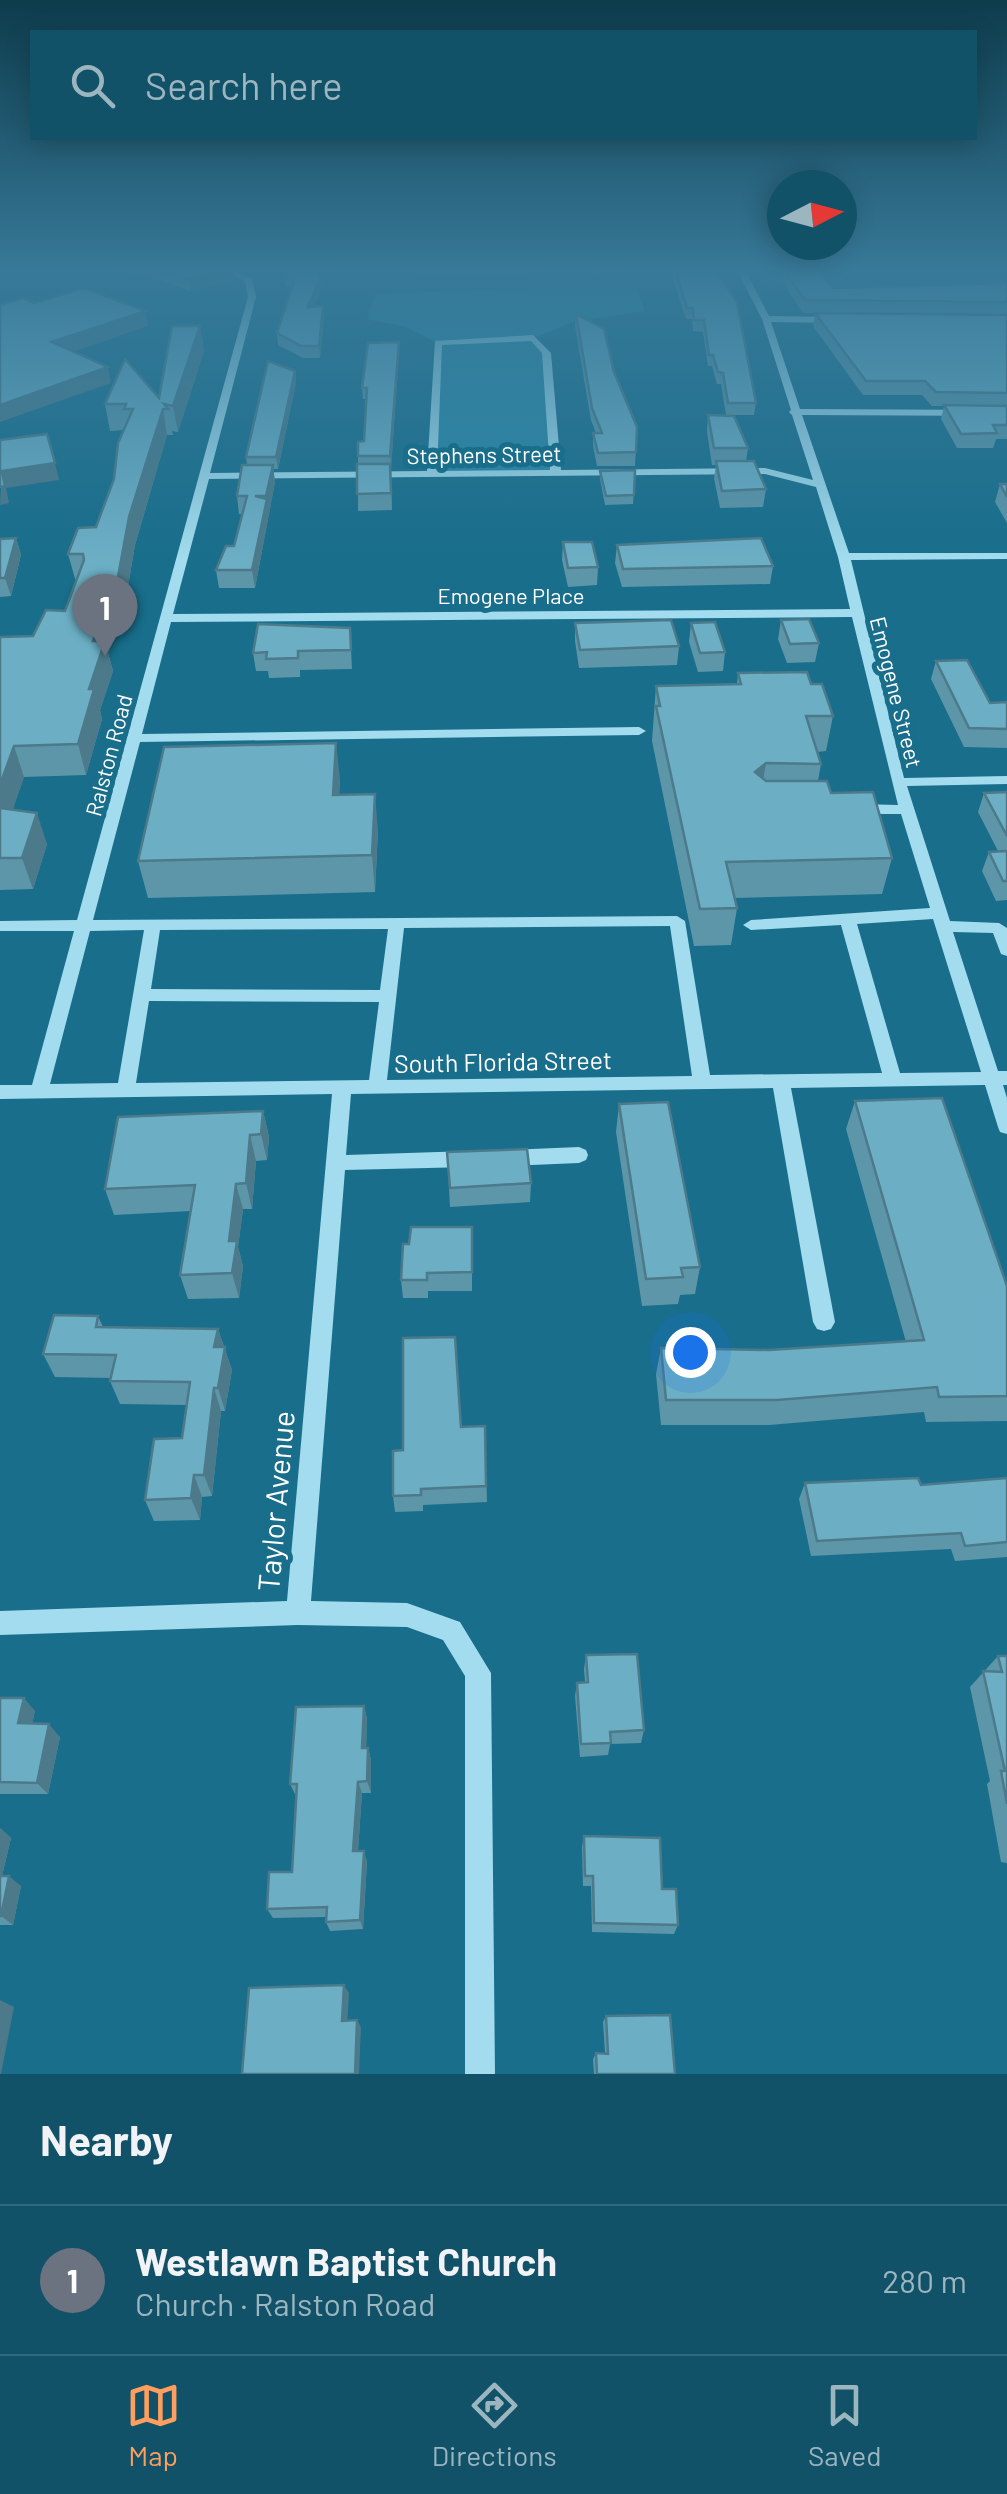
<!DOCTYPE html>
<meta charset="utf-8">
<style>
:root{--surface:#125268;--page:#1b586e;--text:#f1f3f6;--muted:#9cb6c0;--line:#31697c;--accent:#ff9f5f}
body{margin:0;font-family:Barlow,sans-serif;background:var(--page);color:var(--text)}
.compass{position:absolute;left:767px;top:170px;width:90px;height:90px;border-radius:50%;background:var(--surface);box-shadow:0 5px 25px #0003;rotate:84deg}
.you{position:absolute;left:690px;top:1352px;width:35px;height:35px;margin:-25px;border:8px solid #fff;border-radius:50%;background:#1a73e8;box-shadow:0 0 0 15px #1a73e833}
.badge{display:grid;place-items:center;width:65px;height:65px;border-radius:50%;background:var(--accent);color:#fff;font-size:32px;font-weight:700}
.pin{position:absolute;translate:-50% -82px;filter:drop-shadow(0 2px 5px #0008)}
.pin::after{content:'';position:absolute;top:52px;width:35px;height:30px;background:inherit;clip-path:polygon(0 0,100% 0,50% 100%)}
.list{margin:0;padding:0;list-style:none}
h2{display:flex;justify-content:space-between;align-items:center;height:130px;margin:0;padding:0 40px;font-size:42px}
h2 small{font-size:32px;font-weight:400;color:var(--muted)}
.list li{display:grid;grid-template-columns:65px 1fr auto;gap:30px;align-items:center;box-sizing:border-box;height:150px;padding:0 40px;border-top:2px solid var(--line)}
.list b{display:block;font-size:38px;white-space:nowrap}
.list p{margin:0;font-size:32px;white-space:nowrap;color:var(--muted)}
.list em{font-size:32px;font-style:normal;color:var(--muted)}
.icon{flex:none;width:55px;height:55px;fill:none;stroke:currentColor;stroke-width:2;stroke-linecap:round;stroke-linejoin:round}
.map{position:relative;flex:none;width:1007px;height:2074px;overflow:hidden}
.search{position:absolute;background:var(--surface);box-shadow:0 5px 25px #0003;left:30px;right:30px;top:30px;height:110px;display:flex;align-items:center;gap:25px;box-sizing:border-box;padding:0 35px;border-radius:0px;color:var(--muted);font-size:38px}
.sheet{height:280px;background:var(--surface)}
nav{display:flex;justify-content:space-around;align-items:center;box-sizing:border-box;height:140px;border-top:2px solid var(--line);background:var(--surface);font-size:28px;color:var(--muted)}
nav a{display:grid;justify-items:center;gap:5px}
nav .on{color:var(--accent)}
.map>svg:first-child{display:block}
.green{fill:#2889a7}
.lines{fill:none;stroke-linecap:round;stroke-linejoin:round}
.minor{fill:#a2dcee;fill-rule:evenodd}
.wall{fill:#5d96a9}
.shaded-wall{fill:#4c7a8a}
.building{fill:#6cafc5;stroke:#4c7a8a;stroke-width:2.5}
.labels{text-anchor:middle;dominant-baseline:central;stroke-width:10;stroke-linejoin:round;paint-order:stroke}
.far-street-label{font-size:22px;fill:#fff;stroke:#186e8b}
.street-label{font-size:25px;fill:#fff;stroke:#186e8b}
.near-street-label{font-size:30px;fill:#fff;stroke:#186e8b}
</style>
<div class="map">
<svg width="1007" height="2074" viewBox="0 0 1007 2074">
<rect width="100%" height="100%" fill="#186e8b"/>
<path class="green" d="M581 286H636L645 311 572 322 534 338 541 343 556 473 432 474 438 343 406 327 367 319 375 294Z"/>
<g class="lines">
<g class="minor">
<path d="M222 270H232L252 278 256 297 210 473 427 471 435 341 533 335 551 353 561 470 765 468 813 480 792 415 789 412 791 410 762 319 737 270H745L769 316 837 317 841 320 837 323 771 322 800 409 1007 410V416L802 415 849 553H1007V559L851 560 904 778 1007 776V784L907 786 950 921 999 923 1007 928V956L1001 954 993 933 953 932 998 1071H1007V1085H1003L1007 1098V1134L1000 1132 998 1127 985 1085 791 1088 835 1322 831 1329 824 1331 817 1329 813 1322 773 1088 351 1094 346 1155 469 1151 476 1154 479 1159 476 1164 469 1167 345 1170 311 1601 407 1603 460 1622 491 1673 495 2074H465V1676L443 1640 407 1627 298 1625 0 1635V1611L287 1601 332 1094 0 1099V1085H32L74 931H0V921L77 920 248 297 245 281ZM531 341 542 353 550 470 437 471 442 345ZM765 474 816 487 838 557 850 609 173 614 209 479ZM852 617 898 805 858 804 851 809 858 814H901L930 908 751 920 743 925 751 930 841 925 882 1073 710 1075 685 921 677 916 93 920 140 742 639 735 646 731 639 727 142 734 171 622ZM933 919 981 1072 900 1073 857 924ZM670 926 692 1076 387 1080 404 928ZM388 929 380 990 151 989 160 930ZM144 930 118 1083 50 1084 90 931ZM149 1001 379 1002 369 1080 136 1083Z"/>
<path d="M579 1147 586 1150 588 1155 586 1160 579 1163 505 1166 498 1163 496 1158 498 1153 505 1150Z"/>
</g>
</g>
<g class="wall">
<path d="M117 270H232L233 280 190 291 154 278Z"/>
<path d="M235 270H272L253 274Z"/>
<path d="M283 270H328L314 306H323L324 318 320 358H303L278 345 277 333 292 286 285 287Z"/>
<path d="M397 270H531V273L427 274Z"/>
<path d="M591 270H625V271L593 273Z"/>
<path d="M670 270H716L756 403 754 415H726L721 384H717L712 366H708L703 332 693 331 692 319H686Z"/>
<path d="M779 270H818L833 288 1007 283V439H996L993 448H957L941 419 944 406H932L922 395H863L813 326 815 313 897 314 803 313 788 291Z"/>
<path d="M576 314 614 372 637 427 635 466H597L593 446V433H596L591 420 575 326Z"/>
<path d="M200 326 204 351 178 432 172 431 173 435H167L135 545 122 622 108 653 113 671 100 710 102 719 86 775 24 777 12 810 47 844 33 889 0 890V637L33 636 65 611 76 582 68 554 96 527 114 479 123 430 110 431 105 404 159 398Z"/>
<path d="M399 353 391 468 392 510 358 511V442L364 441 366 399H363L362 388Z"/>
<path d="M295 371 296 383 278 469H273L275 482 255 588H219L216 570 234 546 242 514H239L237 496 247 465 246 457Z"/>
<path d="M708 415 748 448 746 461 766 489 763 507 720 508 714 478 716 465H712L707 432Z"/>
<path d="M635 470 633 504 605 505 600 479V471Z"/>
<path d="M1000 484H1007V523L995 502Z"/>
<path d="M16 538 21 555 11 596 0 597V539Z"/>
<path d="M563 542 598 567 597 585 568 587 562 560Z"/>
<path d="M617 545 773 566 770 584 622 587 615 563Z"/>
<path d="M781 620 819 643 815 662 787 663 778 639Z"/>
<path d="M575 623 679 646 677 665 579 668 575 641Z"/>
<path d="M691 623 725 652 723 671 698 672 689 642Z"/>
<path d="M350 628 352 669 300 670V677L269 678 268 671H256L253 653Z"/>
<path d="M936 661 990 703 1007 702V748L964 747 931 679Z"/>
<path d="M738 673 811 684 833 716 826 751 817 752 821 764 818 781 892 858 882 894 735 898 737 908 731 945 694 946 652 741 656 686 737 685Z"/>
<path d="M340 779 339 795 378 830 375 892 148 898 138 861Z"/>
<path d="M1007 792V900L996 901 982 871 989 852 998 851 978 812 984 793Z"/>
<path d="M855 1101 1007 1286V1421L926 1422 924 1412 769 1425H661L656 1374 661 1348 769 1350 906 1342 846 1129Z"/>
<path d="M619 1104 700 1267 695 1294 680 1295 678 1304 642 1306 616 1132Z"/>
<path d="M263 1111 269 1137 267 1160 256 1161 252 1209H243L238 1247 243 1266 239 1298 188 1299 180 1275 191 1211 114 1215 105 1189Z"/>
<path d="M447 1152 531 1183 530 1202 450 1207Z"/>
<path d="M472 1227V1291H428V1298H403L401 1280 409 1244Z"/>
<path d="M98 1316 103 1327 218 1329 232 1370 225 1411H221L212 1496 202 1497 200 1520 154 1521 145 1500 182 1438 187 1405 120 1404 110 1381 111 1378 55 1377 43 1354Z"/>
<path d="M485 1426 487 1502 423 1505V1511L395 1512 393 1496 403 1450 461 1427Z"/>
<path d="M1007 1478V1557L955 1561 951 1549 811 1556 799 1499 805 1483 921 1485Z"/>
<path d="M586 1655 644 1730 641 1743 610 1744 608 1755 580 1757 575 1696 577 1683 585 1682 584 1669Z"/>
<path d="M998 1656H1007V1863L1001 1862 987 1784 990 1781 970 1687Z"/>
<path d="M0 1698 35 1711 32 1723 60 1737 48 1794H0Z"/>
<path d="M364 1706 367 1719 366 1748H368L371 1760V1793H362L358 1851 367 1861 363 1929 330 1931 326 1922V1917L273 1918 267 1909 292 1872 296 1796 290 1784Z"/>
<path d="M0 1828 11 1838 2 1876 21 1886 13 1925H0Z"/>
<path d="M584 1836 662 1889 678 1925 674 1934 592 1932 591 1886H583L582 1847Z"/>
<path d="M606 2016 675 2074H594L593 2059 596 2053H605L603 2022Z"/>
</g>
<g class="shaded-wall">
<path d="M227 270H232L233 280 190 291 189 279Z"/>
<path d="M253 270H272L253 274Z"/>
<path d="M323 270H328L310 318 308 307Z"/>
<path d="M323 306 324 318 320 358 319 346Z"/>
<path d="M146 311 148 326 55 358 52 342Z"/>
<path d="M200 326 204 351 178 432 173 406Z"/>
<path d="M399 342V353L391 468 390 456Z"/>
<path d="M108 367 111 383 0 422V405Z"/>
<path d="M295 371 296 383 278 469 276 457Z"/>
<path d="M163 409 167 435 135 545 122 622 108 653 113 671 100 710 102 719 86 775 78 744 89 689 93 641Z"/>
<path d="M55 463 59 480 6 488 9 503 0 505 2 471Z"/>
<path d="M273 465 275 482 255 588 252 570Z"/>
<path d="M16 538 21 555 11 596 5 578Z"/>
<path d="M336 743 340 779 337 831 333 795Z"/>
<path d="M14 746 24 777 3 839 0 829V785Z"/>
<path d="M766 763 760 799 755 772Z"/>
<path d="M375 794 378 830 375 892 372 855Z"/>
<path d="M37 813 47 844 33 889 22 858Z"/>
<path d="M263 1111 269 1137 267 1160 261 1134Z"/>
<path d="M250 1135 256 1161 252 1209 246 1183Z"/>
<path d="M236 1184 243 1209 238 1247 243 1266 239 1298 232 1273 229 1241Z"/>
<path d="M218 1329 232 1370 225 1411 218 1388 214 1347Z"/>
<path d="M214 1388 221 1411 212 1496 204 1475Z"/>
<path d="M194 1475 202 1497 200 1520 191 1498Z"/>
<path d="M24 1698 35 1711 30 1736 18 1723Z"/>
<path d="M364 1706 367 1719 366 1761 362 1748Z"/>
<path d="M49 1724 60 1737 48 1794 37 1783Z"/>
<path d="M368 1748 371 1760V1793L367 1781Z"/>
<path d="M358 1782 362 1793 357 1862 353 1851Z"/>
<path d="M0 1828 11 1838 0 1885Z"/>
<path d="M364 1851 367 1861 363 1929 360 1920Z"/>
<path d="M9 1876 21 1886 13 1925 1 1916Z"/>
<path d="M344 1985 349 1993 347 2028 342 2021Z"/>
<path d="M0 2000 14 2007 1 2074H0Z"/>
<path d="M357 2020 361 2027 359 2074H355Z"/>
</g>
<g class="building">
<path d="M160 270H227L189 279Z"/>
<path d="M283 270H323L308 307 323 306 319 346H301L277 333 296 275 283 276Z"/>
<path d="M675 270H716L737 302 756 403H728L723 373 718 372 713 355H709L704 320H694L693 308H687Z"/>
<path d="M786 270H818L833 288 1007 283V302L805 300 790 279Z"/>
<path d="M84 288 146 311 52 342 108 367 0 405V305L23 298 34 303Z"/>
<path d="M815 313 1007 315V393L936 392 925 381H866Z"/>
<path d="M576 314 604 329 614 372 637 427 636 452 598 453 593 433H602L592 408Z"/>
<path d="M172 326H200L173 406 164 404 168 409H163L129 517 115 593 93 641H105L89 689H94L78 744 14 746 0 785V637L33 636 46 610 65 611 84 560 83 554H68L78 528 96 527 114 479 118 443 133 409H124L126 404H105L125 359 159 398Z"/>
<path d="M399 342 390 456H358V442L364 441 367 388H362L368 343Z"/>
<path d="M268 361 295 371 276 457H246Z"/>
<path d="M944 405 1007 406V425H993L997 433 961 434Z"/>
<path d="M708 415 734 416 748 448H714Z"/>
<path d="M47 434 55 463 2 471 5 486 0 487V440Z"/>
<path d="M716 461H754L766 489 722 491Z"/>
<path d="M357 464H390L391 493 357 494Z"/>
<path d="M242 465H273L266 496H255L267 499 252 570H216L226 546H234L247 496H237Z"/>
<path d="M635 470 634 495 606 496 600 471Z"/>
<path d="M1000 484H1007V497Z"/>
<path d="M16 538 5 578H0V539Z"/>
<path d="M761 538 773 566 623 569 617 545Z"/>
<path d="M563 542H592L598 567 568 568Z"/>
<path d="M809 619 819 643 790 644 781 620Z"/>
<path d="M671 620 679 646 580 650 575 623Z"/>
<path d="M715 622 725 652 700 653 691 623Z"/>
<path d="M258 624 350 628 351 650 298 651V658L266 659 267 652 253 653Z"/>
<path d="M967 660 990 703 1007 702V729L969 728 936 661Z"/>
<path d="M807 672 811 684H822L833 716H806L821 764 766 763 755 772 766 781H827L831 793 873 792 892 858 726 862 737 908 700 909 656 706H660L656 686 741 684 738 673Z"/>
<path d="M336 743 333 795 375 794 372 855 138 861 164 747Z"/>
<path d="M1007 792V836L984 793Z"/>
<path d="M0 808 37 813 22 858H0Z"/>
<path d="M1007 851V881H1003L989 852Z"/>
<path d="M942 1098 1007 1286V1396L939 1397 937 1387 777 1400H666L661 1348 769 1350 924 1340 855 1101Z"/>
<path d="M668 1102 700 1267 681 1268 683 1277 646 1279 619 1104Z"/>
<path d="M263 1111 261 1134 250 1135 246 1183 236 1184 229 1241H237L232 1273 180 1275 195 1185 105 1189 118 1117Z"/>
<path d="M527 1149 531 1183 450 1188 447 1152Z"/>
<path d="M411 1227H472V1272L427 1273V1280H401L403 1244H409Z"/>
<path d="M54 1315 98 1316 96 1327 218 1329 214 1347H225L218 1388H214L204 1475H194L191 1498 145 1500 154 1439 182 1438 190 1382 110 1381 116 1355 43 1354Z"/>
<path d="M455 1337 461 1427 485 1426 486 1486 421 1489V1495L393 1496V1451L403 1450V1338Z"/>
<path d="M918 1478 921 1485 1007 1478V1542L965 1546 961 1533 817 1541 805 1483Z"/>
<path d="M637 1654 644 1730 610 1732 611 1743 581 1744 577 1683 588 1682 586 1655Z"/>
<path d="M998 1656H1007V1804L1001 1771H1005L983 1671 1002 1672Z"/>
<path d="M0 1698H24L18 1723 49 1724 37 1783 0 1782Z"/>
<path d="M364 1706 362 1748H368L367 1781 358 1782 353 1851H364L360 1920 326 1922 327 1907 267 1909 269 1872H292L297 1784H290L296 1707Z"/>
<path d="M584 1836 660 1838 662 1889H676L678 1925 594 1923 593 1876H585Z"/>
<path d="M0 1876H9L1 1916H0Z"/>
<path d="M344 1985 342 2021 357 2020 355 2074H242L249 1988Z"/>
<path d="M670 2015 675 2074H597L596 2053 608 2054 606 2016Z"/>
</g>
<linearGradient id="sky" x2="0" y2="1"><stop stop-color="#0d3c4c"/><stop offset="0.48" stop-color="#377998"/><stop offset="1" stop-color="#377998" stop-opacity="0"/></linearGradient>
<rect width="1007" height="560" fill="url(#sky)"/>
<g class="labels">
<g class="far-street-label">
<text transform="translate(484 454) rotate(-1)">Stephens Street</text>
<text x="511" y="595">Emogene Place</text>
<text transform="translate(897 692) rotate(76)">Emogene Street</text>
<text transform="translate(108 755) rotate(-75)">Ralston Road</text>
</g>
<g class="street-label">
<text transform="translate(503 1061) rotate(-1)">South Florida Street</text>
</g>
<g class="near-street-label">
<text transform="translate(275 1501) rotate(-85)">Taylor Avenue</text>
</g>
</g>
</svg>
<svg class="compass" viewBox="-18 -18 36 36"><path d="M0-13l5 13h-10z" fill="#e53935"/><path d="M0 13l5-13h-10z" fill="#9cb6c0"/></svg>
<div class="you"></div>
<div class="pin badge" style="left:105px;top:656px;background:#6b7280">1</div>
<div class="search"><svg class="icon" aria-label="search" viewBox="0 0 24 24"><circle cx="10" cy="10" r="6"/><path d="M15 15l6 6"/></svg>Search here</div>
</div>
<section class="sheet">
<h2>Nearby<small></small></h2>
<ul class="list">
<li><span class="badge" style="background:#6b7280">1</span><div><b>Westlawn Baptist Church</b><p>Church · Ralston Road</p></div><em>280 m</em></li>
</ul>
</section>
<nav>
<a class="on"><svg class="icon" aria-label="map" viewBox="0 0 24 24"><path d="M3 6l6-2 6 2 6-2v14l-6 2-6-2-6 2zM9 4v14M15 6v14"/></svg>Map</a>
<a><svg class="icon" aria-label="directions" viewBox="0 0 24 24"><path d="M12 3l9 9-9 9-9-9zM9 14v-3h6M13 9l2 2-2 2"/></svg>Directions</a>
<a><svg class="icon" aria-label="saved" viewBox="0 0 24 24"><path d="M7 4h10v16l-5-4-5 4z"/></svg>Saved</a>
</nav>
